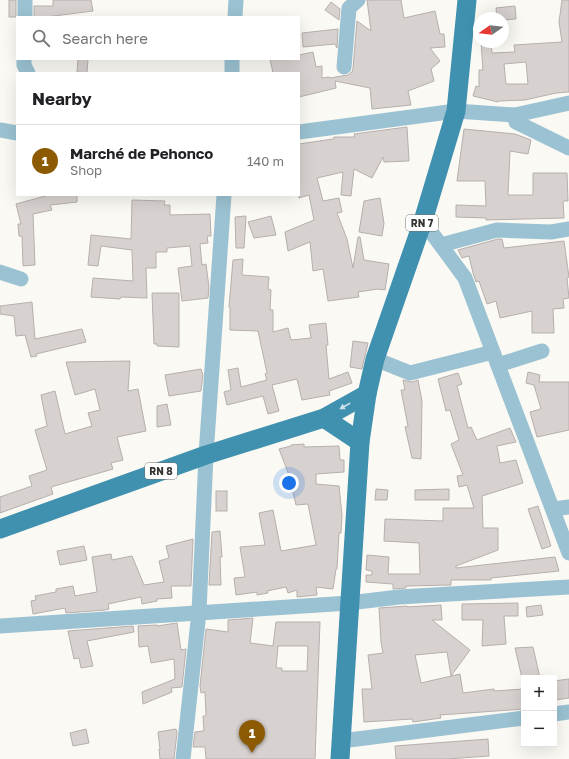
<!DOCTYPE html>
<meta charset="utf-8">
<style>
:root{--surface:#fff;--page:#f6f6f6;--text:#202124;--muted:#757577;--line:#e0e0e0;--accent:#8b5a03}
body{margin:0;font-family:"Golos Text",sans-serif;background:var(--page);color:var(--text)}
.controls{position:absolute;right:12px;bottom:12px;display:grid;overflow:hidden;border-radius:0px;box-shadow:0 4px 16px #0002}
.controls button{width:36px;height:36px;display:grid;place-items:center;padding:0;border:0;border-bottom:1px solid var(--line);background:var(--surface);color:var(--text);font:20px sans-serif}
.compass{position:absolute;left:473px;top:12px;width:36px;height:36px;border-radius:50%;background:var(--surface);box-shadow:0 4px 16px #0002;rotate:256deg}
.you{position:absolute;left:289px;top:483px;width:14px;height:14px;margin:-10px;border:3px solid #fff;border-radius:50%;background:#1a73e8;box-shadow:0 0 0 6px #1a73e833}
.badge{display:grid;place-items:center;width:26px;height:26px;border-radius:50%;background:var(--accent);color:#fff;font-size:13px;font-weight:700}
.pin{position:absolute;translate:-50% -33px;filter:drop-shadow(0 1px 2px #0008)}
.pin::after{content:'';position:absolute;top:21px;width:14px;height:12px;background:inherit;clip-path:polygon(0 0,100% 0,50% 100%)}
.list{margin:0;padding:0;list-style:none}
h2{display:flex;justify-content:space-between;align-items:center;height:52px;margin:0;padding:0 16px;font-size:17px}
h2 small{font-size:13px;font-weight:400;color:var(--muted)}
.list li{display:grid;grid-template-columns:26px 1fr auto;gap:12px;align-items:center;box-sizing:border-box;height:72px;padding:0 16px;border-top:1px solid var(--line)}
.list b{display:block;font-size:15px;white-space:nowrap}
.list p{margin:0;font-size:13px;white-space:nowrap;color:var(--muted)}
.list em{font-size:13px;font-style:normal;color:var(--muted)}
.icon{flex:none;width:22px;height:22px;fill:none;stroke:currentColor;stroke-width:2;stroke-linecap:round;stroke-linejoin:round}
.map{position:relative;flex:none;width:569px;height:759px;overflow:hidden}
.search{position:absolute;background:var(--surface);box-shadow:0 4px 16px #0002;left:16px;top:16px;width:284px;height:44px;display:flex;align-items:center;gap:10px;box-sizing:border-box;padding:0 14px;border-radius:0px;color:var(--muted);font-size:15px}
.panel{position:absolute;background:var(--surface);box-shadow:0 4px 16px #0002;left:16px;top:72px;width:284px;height:124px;border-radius:0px}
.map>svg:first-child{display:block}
.building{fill:#d7d1cf;stroke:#b6afae;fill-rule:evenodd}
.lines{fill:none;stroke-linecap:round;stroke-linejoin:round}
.minor{stroke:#9bc2d2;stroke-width:15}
.major{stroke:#4091af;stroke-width:19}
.oneway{fill:#cfe4eb}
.labels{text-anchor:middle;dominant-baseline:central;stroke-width:3;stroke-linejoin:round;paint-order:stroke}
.shield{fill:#fff;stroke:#71716f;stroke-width:1}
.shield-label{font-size:10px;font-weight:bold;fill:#343431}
</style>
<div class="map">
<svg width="569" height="759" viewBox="0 0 569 759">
<rect width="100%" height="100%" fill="#faf9f3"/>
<g class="building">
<rect x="9" y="0" width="7" height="17"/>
<path d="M53 0H91L93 11 46 17H34V6H53Z"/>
<path d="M367 0H401L404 18 435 11 440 34H444L445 47 430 48 440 61 431 69 434 81 408 91 411 105 372 109 370 88 335 81 336 88 299 97V73H273L270 59H299V55L313 52 316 67 322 66V78L329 77 330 78 348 75 352 72 353 68 357 21 371 31Z"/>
<path d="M562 0H569V92L556 93 525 100 499 101 498 102 473 96 476 86 479 87V70H483L481 42H491L492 53 515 52 514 45 562 42 559 22ZM526 62 528 84H506L504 64Z"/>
<path d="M331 2 340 9 339 20 325 10Z"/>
<path d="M515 6 516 19 503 20V18H497L496 8Z"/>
<path d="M338 29 337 48 335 44 303 47 302 33Z"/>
<path d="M78 59H88L87 73 77 72Z"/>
<path d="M407 127 409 161 384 162 383 157 372 178 354 169 351 196 341 195 343 172 317 178 323 201 339 198 342 212 337 213 347 239 353 268 358 237H360L364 260 389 264 385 290 378 289 358 292 359 297 328 301 323 269 313 271 310 242 288 251 285 232 314 220 309 195 299 198V144L333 139 334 137H355L354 134Z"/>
<path d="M464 129 515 134 531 140 528 154 510 151 508 195H533V173H567L568 201H563L564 218 486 220V218L456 217V205L486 206 485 181H457Z"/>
<path d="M49 195H77V202L50 205 52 210 33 214 35 265 23 266 22 236H19L18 224H21L16 204Z"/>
<path d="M380 198 384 223 382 236 359 232 364 201Z"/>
<path d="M132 200 165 201 164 205H170V215L210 214 211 236H207L208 243 200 244 202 265 206 264 209 287 208 298 182 301 178 268 192 266 190 246 167 248V252H156V268H146L147 298 121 297 120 299 91 297 93 278 133 281 132 250 101 246 98 266 88 265 91 235 131 239Z"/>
<path d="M246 216 244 248H236L235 217Z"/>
<path d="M271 216 276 235 254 238 248 222Z"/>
<path d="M498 239H502L504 248 564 241 569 277 567 278 569 298 563 299 564 308 553 309 554 333H532V311L500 318 496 301 487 304 479 281 476 282 473 273 469 256 462 258 458 250Z"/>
<path d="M243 259 242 275 269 277 268 289 271 290 270 310H273V332L288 328 291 340 311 338 309 325 326 323 328 345H326L329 379 348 372 352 383 329 391 330 395 302 400 297 379 272 385 279 411 268 414 263 396 227 405 224 392 231 390 228 370 238 368 241 387 267 380 265 374 267 373 258 331 230 330V307H229L233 260Z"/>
<path d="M152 293H179V347L157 346V344H154Z"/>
<path d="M32 302 35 339 82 329 86 342 36 354 37 356 31 357 25 335 16 336 14 316 0 314V306Z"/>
<path d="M353 341 368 343 362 369 350 367Z"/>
<path d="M130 361 128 391 138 389 146 431 117 437 123 460 111 463 113 469 51 487 53 494 0 513V497L32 486 29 476 47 470 35 430 47 426 41 395 55 391 65 434 92 426 88 413 100 410 95 389 75 395 66 362Z"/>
<path d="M201 369 203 375 201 391 169 396 165 375Z"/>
<path d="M528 372 540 375 539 382H569V430L537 437 530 412 541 409 534 385 526 383Z"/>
<path d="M458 373 462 384 457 386 468 428 471 427 477 440 510 428 516 442 497 446 500 463 516 460 523 483 482 496 483 528H498V550L456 566V568L555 557 559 571 491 578V580H451V585L406 586V588L393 589V584L366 582V575H372V571L366 570 367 555 389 557 388 574H420L419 543 384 541 385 519 443 521V508H474L467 485 459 487 457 476 463 475 451 444 459 440 450 410 446 411 438 379Z"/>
<path d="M403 380 412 382 418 380 422 401 421 459 412 458 405 427 408 426 401 390H405Z"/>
<path d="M167 404 171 425 157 427V406Z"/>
<path d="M304 444V447L339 446 340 460H344V472L316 474V484L339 486 342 515 341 533H339L337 569H336L333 589 316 587 317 595 297 597V590L288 593 286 587 267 591 268 593 257 595V592L236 595 234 578 245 577 240 547 265 545 259 513 273 510 281 551 316 545 308 504 296 505 289 475 279 449 291 446V445Z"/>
<path d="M376 489 388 490 387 500H375Z"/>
<path d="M449 489V500H415V490Z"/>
<rect x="216" y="491" width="11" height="20"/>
<path d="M538 506 551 546 542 549 528 509Z"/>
<path d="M220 531 222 557H220L221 585H209L212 532Z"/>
<path d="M193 539 191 586H171L172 598 157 599V601L142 604 141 597 108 604 109 609 105 610 66 613 65 608 33 614 31 601 36 600 35 596 56 592V589L73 586 75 596 97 592 92 557 111 554 112 560 132 556 144 585 164 582 159 561 169 558 166 546Z"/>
<path d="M84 546 87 560 60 565 57 551Z"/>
<path d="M518 603V616H504L506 644 482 646 483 620H462V604Z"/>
<path d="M441 605 442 620H432L470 650 451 676 447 652 415 655 421 683 460 674 463 693 494 689V691L524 689V709L440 715 441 718 413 722 412 719 364 722 362 689H372L368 655 383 653 381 642 379 608 407 606V607Z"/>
<path d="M541 605 543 615 527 617 526 607Z"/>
<path d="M253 618 250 643 273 646 276 622H320L315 759H206L205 747H193L195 732 204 731 203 716H206L205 692 201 693 200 686 206 629 228 632V620ZM278 646H308L307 671H282V668H276Z"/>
<path d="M177 623 181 650 186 649 182 687 171 688 172 692 143 704 142 692 175 679 174 659 151 663 148 646 139 647 138 626 157 625V626Z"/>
<path d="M133 626 134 632 87 641 93 666 81 668 79 658 74 659 68 631Z"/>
<path d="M533 647 540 678H522L515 648Z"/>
<path d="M569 679V698L555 700 554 681Z"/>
<path d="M86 729 89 743 73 746 70 733Z"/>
<path d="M176 729 177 733 174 759H160L159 749H160L158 732Z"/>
<path d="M488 739 489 756 447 759H396L395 746Z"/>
</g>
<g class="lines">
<g class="minor">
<path d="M25 17V0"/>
<path d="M235 17 236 0"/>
<path d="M24 59V65L28 73"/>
<path d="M344 67 349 8 358 0"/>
<path d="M232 73V59"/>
<path d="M515 115 516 122 569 148"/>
<path d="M0 130 17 133"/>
<path d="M299 132 456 111 515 115 569 103"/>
<path d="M423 221 465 278 569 553"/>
<path d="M441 245 497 230 551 232 569 229"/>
<path d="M0 272 21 279"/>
<path d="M375 359 410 373 493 352"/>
<path d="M498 365 542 351"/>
<path d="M553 509 569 507"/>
<path d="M0 626 349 603 399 597 569 587"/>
<path d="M554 714 569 712"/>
<path d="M341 741 524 718"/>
<path d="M183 759 199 612 206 455 224 195"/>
</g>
<g class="major">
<path d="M324 418 360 442"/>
<path d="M0 529 206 455 324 418 367 394"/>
<path d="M340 759 360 442 367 394 375 359 423 221 456 111 467 0"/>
</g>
</g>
<defs><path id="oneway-solid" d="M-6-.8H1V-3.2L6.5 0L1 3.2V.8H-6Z"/></defs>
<use class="oneway" href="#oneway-solid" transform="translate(345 406) rotate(151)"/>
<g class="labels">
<g class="shield">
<rect x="406" y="215" width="32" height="16" rx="3"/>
<rect x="145" y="463" width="32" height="16" rx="3"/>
</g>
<g class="shield-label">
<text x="422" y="223">RN 7</text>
<text x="161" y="471">RN 8</text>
</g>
</g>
</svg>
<div class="controls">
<button>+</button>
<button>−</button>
</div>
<svg class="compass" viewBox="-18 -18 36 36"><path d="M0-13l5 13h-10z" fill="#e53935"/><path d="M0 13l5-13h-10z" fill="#757577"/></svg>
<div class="you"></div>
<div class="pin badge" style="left:252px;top:753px">1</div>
<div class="search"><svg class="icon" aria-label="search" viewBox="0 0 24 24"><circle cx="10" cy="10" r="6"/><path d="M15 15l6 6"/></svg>Search here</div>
<section class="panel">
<h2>Nearby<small></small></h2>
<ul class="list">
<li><span class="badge">1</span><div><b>Marché de Pehonco</b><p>Shop</p></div><em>140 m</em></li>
</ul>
</section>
</div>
